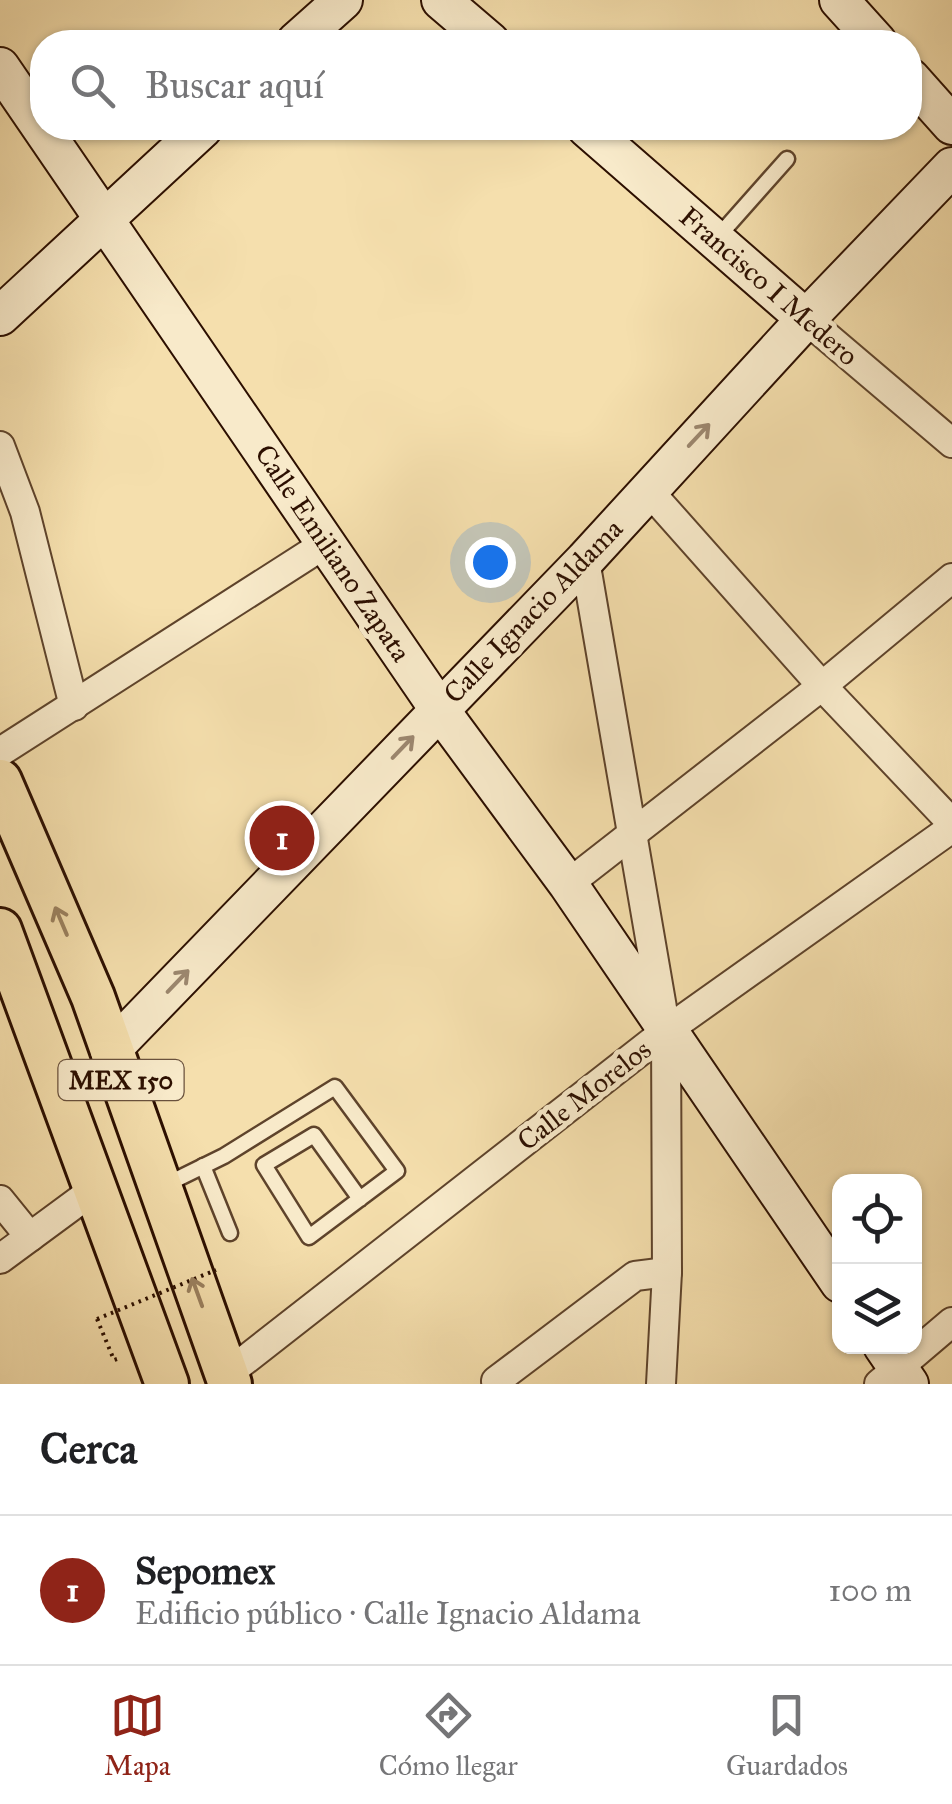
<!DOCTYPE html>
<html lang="es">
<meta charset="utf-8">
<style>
:root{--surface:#fff;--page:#f2f2f2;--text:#202124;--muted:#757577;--line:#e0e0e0;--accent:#8f2418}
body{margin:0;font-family:"IM FELL Great Primer",serif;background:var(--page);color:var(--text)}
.controls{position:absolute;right:30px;bottom:30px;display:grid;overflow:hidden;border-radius:20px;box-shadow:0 2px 8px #0004}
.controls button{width:90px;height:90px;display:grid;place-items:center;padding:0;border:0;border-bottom:2px solid var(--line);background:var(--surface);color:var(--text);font:50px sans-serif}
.you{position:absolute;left:490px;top:562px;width:35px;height:35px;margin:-25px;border:8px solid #fff;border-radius:50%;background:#1a73e8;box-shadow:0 0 0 15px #1a73e833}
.badge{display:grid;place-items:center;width:65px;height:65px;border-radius:50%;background:var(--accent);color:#fff;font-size:32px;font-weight:700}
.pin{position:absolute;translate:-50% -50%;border:5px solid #fff;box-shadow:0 2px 10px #0006}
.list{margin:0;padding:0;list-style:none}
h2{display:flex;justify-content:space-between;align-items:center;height:130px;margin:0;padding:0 40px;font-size:42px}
h2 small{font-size:32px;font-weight:400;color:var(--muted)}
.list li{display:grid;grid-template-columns:65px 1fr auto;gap:30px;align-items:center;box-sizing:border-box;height:150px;padding:0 40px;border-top:2px solid var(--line)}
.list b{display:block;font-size:38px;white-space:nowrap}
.list p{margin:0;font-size:32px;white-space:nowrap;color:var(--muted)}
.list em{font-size:32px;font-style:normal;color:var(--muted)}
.icon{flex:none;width:55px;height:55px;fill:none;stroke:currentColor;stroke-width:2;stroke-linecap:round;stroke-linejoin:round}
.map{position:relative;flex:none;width:952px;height:1384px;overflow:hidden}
.search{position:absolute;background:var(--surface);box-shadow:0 2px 8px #0004;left:30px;right:30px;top:30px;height:110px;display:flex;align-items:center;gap:25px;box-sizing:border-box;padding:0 35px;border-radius:40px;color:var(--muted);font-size:38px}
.sheet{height:280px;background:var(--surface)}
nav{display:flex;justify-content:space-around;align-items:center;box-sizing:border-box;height:140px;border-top:2px solid var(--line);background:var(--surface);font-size:28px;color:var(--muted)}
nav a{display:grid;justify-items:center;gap:5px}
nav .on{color:var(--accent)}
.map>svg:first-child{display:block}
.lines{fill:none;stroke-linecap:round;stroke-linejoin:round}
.lane-casing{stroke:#5e432b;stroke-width:19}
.street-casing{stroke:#5e432b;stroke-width:32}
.secondary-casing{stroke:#2c0f00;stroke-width:42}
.primary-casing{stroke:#2c0f00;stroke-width:48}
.path{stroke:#2c0f00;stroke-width:4;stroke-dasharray:2.5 5;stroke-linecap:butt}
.lane{stroke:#f8eaca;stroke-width:14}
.street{stroke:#f8eaca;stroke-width:28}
.secondary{stroke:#f8eaca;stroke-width:38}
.primary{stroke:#f5dfad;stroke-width:42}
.path-bridge{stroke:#2c0f00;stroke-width:4;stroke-dasharray:2.5 5;stroke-linecap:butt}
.oneway{stroke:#9c876f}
.oneway2{stroke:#9b815f}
.labels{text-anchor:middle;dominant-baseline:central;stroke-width:10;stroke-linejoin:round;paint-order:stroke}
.shield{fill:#f8eaca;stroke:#69513d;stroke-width:2.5}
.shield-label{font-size:25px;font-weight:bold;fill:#2c0f00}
.street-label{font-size:28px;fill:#2c0f00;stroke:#f8eaca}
</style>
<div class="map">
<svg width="952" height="1384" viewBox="0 0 952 1384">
<rect width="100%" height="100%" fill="#f5dfad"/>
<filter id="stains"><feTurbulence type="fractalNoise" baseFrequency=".002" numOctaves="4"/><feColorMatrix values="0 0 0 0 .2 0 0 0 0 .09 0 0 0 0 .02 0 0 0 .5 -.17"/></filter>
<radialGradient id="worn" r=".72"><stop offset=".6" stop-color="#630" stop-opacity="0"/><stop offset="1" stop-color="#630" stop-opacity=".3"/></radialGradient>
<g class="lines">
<g class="lane-casing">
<g id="lane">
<path d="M716 239 787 159"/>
<path d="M203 1166 230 1233"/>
<path d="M163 1186 224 1156 335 1087 397 1171 309 1237 264 1165 314 1135 360 1199"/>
</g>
</g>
<g class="street-casing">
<g id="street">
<path d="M806 319 952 443"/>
<path d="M0 446 25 512 74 706"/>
<path d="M648 490 822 686 952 823"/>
<path d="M585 560 666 1031 667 1272 661 1384"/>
<path d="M0 752 328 542"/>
<path d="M568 884 822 686 952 578"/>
<path d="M0 1200 30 1237"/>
<path d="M0 1259 95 1189"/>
<path d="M226 1375 666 1031 952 828"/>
<path d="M496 1381 635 1276 667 1272"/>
<path d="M879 1384 952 1322"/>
</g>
</g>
<g class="secondary-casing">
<g id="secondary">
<path d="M441 0 490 42"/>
<path d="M839 0 877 42"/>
<path d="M296 42 343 0"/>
<path d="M0 67 439 709 568 884 840 1283"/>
<path d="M910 78 952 125"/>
<path d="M587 128 806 319"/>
<path d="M0 316 203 128"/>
<path d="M110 1051 585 560 806 319 952 167"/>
<path d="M883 1346 909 1384"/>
</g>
</g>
<g class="primary-casing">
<g id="primary">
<path d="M0 781 93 997 230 1384"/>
<path d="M0 930 167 1384"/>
</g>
</g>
<path class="path" d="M97 1319 114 1360 120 1358"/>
<use href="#lane" class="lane"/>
<use href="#street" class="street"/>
<use href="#secondary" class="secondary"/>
<use href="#primary" class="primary"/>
<path class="path-bridge" d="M97 1319 216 1270"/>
</g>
<defs><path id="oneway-shaft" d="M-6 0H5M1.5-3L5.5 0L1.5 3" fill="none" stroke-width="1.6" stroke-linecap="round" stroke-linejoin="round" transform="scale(2.5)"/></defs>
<g class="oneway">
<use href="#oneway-shaft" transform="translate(699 435) rotate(-47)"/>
<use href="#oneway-shaft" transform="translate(403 747) rotate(-46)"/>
<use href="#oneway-shaft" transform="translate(178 981) rotate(-46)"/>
</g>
<g class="oneway2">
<use href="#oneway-shaft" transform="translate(61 921) rotate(-113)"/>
<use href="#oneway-shaft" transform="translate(197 1292) rotate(-110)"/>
</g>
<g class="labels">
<rect class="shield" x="58.5" y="1060" width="125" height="40" rx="8"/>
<g class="shield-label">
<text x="121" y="1080">MEX 150</text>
</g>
<g class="street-label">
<text transform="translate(769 286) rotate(41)">Francisco I Medero</text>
<text transform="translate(333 553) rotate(56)">Calle Emiliano Zapata</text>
<text transform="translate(533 611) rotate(-46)">Calle Ignacio Aldama</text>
<text transform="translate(584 1095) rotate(-38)">Calle Morelos</text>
</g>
</g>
<rect width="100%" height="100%" filter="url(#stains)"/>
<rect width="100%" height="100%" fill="url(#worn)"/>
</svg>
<div class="controls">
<button><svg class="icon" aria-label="locate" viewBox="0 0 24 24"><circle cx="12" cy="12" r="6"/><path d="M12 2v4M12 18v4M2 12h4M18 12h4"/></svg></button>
<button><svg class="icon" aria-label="layers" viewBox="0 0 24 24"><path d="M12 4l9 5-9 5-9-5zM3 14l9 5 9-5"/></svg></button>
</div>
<div class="you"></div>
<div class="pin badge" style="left:282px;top:838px">1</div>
<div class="search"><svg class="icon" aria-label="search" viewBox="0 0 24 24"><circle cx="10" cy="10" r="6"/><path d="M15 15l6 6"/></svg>Buscar aquí</div>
</div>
<section class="sheet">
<h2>Cerca<small></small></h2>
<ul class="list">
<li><span class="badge">1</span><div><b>Sepomex</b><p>Edificio público · Calle Ignacio Aldama</p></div><em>100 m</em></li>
</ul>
</section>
<nav>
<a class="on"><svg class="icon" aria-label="map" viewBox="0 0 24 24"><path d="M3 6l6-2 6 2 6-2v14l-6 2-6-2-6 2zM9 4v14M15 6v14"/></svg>Mapa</a>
<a><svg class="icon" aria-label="directions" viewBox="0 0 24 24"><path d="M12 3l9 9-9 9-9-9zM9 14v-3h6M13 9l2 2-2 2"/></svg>Cómo llegar</a>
<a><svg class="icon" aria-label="saved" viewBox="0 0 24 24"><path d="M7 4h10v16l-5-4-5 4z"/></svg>Guardados</a>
</nav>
